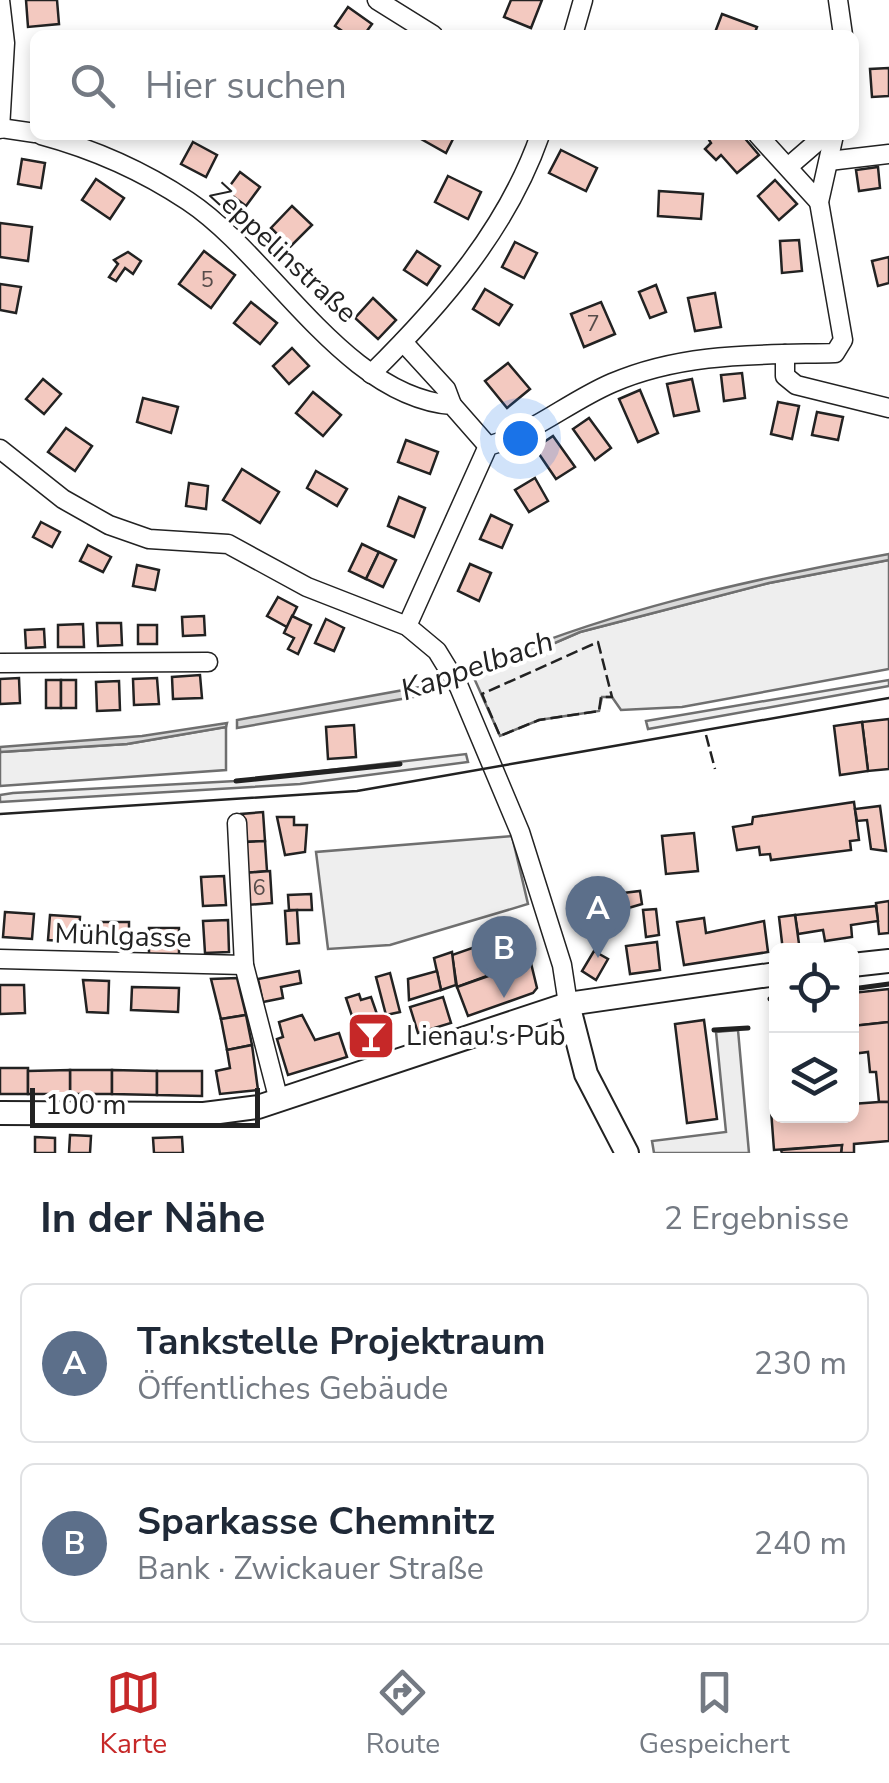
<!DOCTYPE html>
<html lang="de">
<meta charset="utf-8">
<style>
:root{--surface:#fff;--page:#f6f6f7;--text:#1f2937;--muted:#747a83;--line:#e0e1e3;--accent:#c62828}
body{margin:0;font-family:"Nunito Sans",sans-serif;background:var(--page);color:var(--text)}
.controls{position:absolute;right:30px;bottom:30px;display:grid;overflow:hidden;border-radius:15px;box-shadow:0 5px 15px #0003}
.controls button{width:90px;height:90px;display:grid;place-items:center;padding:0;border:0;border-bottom:2px solid var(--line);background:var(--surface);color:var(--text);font:50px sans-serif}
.scale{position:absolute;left:30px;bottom:25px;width:230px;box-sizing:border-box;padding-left:10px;border:5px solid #222;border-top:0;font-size:28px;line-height:35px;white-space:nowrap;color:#222;-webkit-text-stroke:8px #fff;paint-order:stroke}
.you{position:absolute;left:520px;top:438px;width:35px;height:35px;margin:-25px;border:8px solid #fff;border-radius:50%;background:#1a73e8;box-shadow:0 0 0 15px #1a73e833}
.badge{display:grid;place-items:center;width:65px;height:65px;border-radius:50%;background:var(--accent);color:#fff;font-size:32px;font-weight:700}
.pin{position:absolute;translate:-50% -82px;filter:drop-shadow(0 2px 5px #0008)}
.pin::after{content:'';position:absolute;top:52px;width:35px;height:30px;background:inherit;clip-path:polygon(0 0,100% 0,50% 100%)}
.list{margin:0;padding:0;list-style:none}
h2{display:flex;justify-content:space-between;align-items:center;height:130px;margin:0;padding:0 40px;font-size:42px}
h2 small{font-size:32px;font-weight:400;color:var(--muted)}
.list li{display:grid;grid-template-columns:65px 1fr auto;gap:30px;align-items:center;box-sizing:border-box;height:160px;margin:0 20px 20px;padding:0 20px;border:2px solid var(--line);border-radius:15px}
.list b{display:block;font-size:38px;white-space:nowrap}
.list p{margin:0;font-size:32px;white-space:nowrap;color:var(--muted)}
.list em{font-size:32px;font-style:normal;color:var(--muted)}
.icon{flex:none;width:55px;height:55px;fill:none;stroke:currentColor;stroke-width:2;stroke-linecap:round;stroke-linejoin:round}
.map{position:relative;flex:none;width:889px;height:1153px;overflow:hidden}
.search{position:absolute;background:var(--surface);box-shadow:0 5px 15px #0003;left:30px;right:30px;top:30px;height:110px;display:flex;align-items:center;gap:25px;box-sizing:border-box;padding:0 35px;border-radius:15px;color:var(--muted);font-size:38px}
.sheet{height:490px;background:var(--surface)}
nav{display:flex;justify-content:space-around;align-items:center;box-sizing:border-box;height:140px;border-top:2px solid var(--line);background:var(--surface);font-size:28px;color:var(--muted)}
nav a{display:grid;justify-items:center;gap:5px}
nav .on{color:var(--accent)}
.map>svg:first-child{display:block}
.green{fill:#eee;stroke:#6f6f6f;stroke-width:2.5}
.parking{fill:#ededed;stroke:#6f6f6f;stroke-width:2.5}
.water{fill:#d9d9d9;stroke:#6f6f6f;stroke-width:2.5}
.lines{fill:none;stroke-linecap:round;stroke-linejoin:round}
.stream{stroke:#d9d9d9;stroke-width:5}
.building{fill:#f3c9c0;stroke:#222;stroke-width:2.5}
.minor-casing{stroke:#222;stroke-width:21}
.major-casing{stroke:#222;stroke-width:26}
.minor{stroke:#fff;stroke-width:18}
.major{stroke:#fff;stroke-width:22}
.tram{stroke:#222;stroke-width:2.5}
.fence{stroke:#222;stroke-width:2.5;stroke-dasharray:12 5;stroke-linecap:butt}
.wall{stroke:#222;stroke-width:5}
.labels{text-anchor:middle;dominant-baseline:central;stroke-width:8;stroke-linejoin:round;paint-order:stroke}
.number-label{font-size:22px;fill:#564c4a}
.street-label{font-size:28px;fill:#222;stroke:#fff}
.poi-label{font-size:28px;fill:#222;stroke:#fff;text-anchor:start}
.water-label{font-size:30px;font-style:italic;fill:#222;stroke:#fff}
</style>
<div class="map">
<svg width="889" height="1153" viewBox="0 0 889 1153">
<rect width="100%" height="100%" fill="#fff"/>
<g class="green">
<path d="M889 560V669L682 707 621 710 612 697H602L599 711 539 720 500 736 474 678 580 632 769 583Z"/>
<path d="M889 680V686L648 729 646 721Z"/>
<path d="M226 727V770L0 786V752L127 744Z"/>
<path d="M466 754 468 762 300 784 0 802V795L13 793 236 781Z"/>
<path d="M512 836 528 904 390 945 328 949 316 852Z"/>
</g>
<path class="parking" d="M738 1030 749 1153H654L652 1141 726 1132 716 1032Z"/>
<g class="water">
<path d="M889 554V560L769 583 580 632 474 678 470 671C603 612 746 580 889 554Z"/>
<path d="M426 686 430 694 237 728V720Z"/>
<path d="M227 723 226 727 127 744 0 752V747L142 736Z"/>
</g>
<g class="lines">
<path class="stream" d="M423 692 451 681"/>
</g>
<g class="building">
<path d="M26 0H57L59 24 28 27Z"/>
<path d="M511 0H542L531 28 504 17Z"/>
<path d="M348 7 372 24 364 35H348L335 26Z"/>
<path d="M722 14 757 27 754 35H714Z"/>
<path d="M889 68V96L872 97 870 69Z"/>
<path d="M414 135H455L446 153Z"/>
<path d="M742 135 759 155 737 173 721 155 716 160 705 149 711 143 706 135Z"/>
<path d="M193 142 217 155 206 177 181 164Z"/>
<path d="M561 150 597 168 586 191 549 173Z"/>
<path d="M22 159 45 163 41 188 18 184Z"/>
<path d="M878 167 880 188 859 191 856 170Z"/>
<path d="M240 172 260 187 246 206 226 191Z"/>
<path d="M448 176 481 192 468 219 435 202Z"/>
<path d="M96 179 124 198 110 219 82 200Z"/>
<path d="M775 180 797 204 779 220 758 196Z"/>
<path d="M659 191 703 194 701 219 658 216Z"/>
<path d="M292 206 312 225 290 247 271 228Z"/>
<path d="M0 223 32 227 28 261 0 257Z"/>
<path d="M799 240 802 271 782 273 780 241Z"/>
<path d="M515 242 537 253 524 278 502 267Z"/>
<path d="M204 251 235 275 211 308 179 284Z"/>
<path d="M417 251 440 266 427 285 404 270Z"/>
<path d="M128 252 141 261 133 274 125 268 116 281 109 277 118 264 114 260Z"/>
<path d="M889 257V283L878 286 872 261Z"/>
<path d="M0 284 21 287 16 313 0 310Z"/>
<path d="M656 285 666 312 650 318 639 292Z"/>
<path d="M485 289 512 305 499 325 473 309Z"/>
<path d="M715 293 721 327 695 331 688 298Z"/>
<path d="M373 298 396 320 378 339 355 318Z"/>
<path d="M251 302 277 323 260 344 234 323Z"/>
<path d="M601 302 615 334 584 347 571 314Z"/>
<path d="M292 348 309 366 289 384 273 366Z"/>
<path d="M508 363 530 389 507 408 485 381Z"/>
<path d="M742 373 745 398 724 401 721 375Z"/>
<path d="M43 379 61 394 44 414 26 399Z"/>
<path d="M692 379 699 411 674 416 667 384Z"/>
<path d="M640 390 658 433 638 442 619 399Z"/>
<path d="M313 392 341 415 323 436 296 413Z"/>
<path d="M143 398 178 407 171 433 137 422Z"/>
<path d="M778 402 799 406 792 439 771 434Z"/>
<path d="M817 412 843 417 838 440 812 435Z"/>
<path d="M589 418 611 448 595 460 573 429Z"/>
<path d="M66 428 92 446 75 471 48 452Z"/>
<path d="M553 436 575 467 556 479 535 448Z"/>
<path d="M406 440 438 452 430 474 398 462Z"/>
<path d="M242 469 279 492 260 523 223 500Z"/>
<path d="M316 471 347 489 337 506 307 488Z"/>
<path d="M535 478 548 501 529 512 515 490Z"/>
<path d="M189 483 208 486 206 509 186 506Z"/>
<path d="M399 497 425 508 414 537 388 526Z"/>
<path d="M491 515 512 525 502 548 480 539Z"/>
<path d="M41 522 60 532 52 547 33 537Z"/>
<path d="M362 544 379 552 366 579 349 571Z"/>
<path d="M88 545 111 557 103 572 80 561Z"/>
<path d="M379 552 396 560 383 587 366 579Z"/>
<path d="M470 564 491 573 479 601 458 591Z"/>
<path d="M137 565 159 570 155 590 133 586Z"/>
<path d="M278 597 297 607 287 627 267 616Z"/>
<path d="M204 616 205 635 183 636 182 617Z"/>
<path d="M292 616 311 625 298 654 288 649 294 638 284 633Z"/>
<path d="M326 619 344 628 334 651 315 643Z"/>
<path d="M97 623H121L122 645 98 646Z"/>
<path d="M83 624 84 647H58V625Z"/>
<rect x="138" y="625" width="19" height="19"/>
<path d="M44 629 45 647 26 648 25 630Z"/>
<path d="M200 675 202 698 173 699 172 677Z"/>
<path d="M19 678 20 703 0 704V679Z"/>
<path d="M157 678 159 704 134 705 133 679Z"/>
<rect x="46" y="680" width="15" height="28"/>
<rect x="61" y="680" width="15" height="28"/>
<path d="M119 681 120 710 97 711 96 682Z"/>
<path d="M889 719V769L868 771 862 722Z"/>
<path d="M862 722 868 771 840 775 834 726Z"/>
<path d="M354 725 356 757 328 759 326 727Z"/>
<path d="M854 802 859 840 850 841 851 850 771 860 770 854 760 855 759 847 737 850 733 827 752 824 753 817Z"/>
<path d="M880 806 886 851 871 849 867 820 857 821 855 809Z"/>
<path d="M263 812 265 841 243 842 241 814Z"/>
<path d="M277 817H294V825H307L305 852 285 855Z"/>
<path d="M694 833 698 871 666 874 662 836Z"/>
<path d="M265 841 267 871 245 873 243 842Z"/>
<path d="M270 871 272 903 247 905 245 873Z"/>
<path d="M224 876 226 905 203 906 201 877Z"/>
<path d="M640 891 642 904 608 914 606 895Z"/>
<path d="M311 894 312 910H289L288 895Z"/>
<path d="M889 901V933L879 934 876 903Z"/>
<path d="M876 906 878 921 851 925 852 937 825 941 823 930 798 934 795 915Z"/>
<path d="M656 909 659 935 646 937 643 910Z"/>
<path d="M297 910 299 943 287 944 285 911Z"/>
<path d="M5 912 34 914 32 939 3 937Z"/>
<path d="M50 915 80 917 78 942 48 940Z"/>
<path d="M795 915 800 951H783L779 917Z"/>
<path d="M704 918 706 933 764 921 768 952 684 965 677 922Z"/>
<path d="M228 920 229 952 205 953 203 921Z"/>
<rect x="101" y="922" width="28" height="23"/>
<path d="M149 928H179V955L149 956Z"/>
<path d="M657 942 660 970 630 974 626 946Z"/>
<path d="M475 947 487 976 457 987 452 955Z"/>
<path d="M594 951 608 959 596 980 582 971Z"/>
<path d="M452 952 456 985 441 990 434 958Z"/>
<path d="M529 955 537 988 533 993 468 1016 457 987 503 971 501 961Z"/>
<path d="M299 971 301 983 281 987 283 998 263 1002 258 979Z"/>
<path d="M437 971 441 990 409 1000 408 979Z"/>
<path d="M390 973 400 1012 386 1015 376 977Z"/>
<path d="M237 978 246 1015 221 1019 211 979Z"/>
<path d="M83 980 109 981 108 1013 87 1012Z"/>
<path d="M0 985H24L25 1013 0 1014Z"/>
<path d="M132 987 179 988 178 1012 131 1010Z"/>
<path d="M889 989V1022L852 1026V993Z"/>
<path d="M359 994 361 1000 371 997 378 1017 355 1025 346 998Z"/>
<path d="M443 997 451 1023 418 1033 410 1007Z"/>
<path d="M246 1015 252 1045 227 1050 221 1019Z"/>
<path d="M302 1015 315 1040 339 1033 347 1057 288 1075 277 1039 283 1037 279 1022Z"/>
<path d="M381 1016 389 1046 363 1055 350 1026Z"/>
<path d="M704 1020 717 1119 687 1123 675 1024Z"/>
<path d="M889 1022V1102H879L876 1072H870L868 1052 852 1054V1026Z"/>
<path d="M252 1045 258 1090 220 1094 216 1071 230 1068 227 1050Z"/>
<rect x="0" y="1068" width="28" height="26"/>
<rect x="70" y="1070" width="42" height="24"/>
<path d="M70 1070V1094H28V1071Z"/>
<path d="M112 1070 157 1071V1095L112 1094Z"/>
<path d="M157 1071H202V1096L157 1095Z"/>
<path d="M879 1102H889V1141L854 1144V1153H841L842 1145 774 1150 771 1110H776V1116H852V1104Z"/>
<path d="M70 1135 91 1136 90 1153H69Z"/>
<path d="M35 1137 55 1138V1153H35Z"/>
<path d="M182 1137 183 1153H154L153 1138Z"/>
<path d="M842 1145 841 1153H782L781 1150Z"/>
</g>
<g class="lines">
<g class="minor-casing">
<g id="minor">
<path d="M377 0 433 35"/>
<path d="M838 0 843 35"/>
<path d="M573 35 583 0"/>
<path d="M0 128 35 133"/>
<path d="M0 129 5 43 0 0"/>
<path d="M41 135C93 149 143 171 188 201 271 256 345 397 452 405L488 446"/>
<path d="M758 135 819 202"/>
<path d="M829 161 889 154"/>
<path d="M788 167 825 135"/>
<path d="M403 342 446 389 452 405"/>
<path d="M785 354V376L796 385 889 408"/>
<path d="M371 374C441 305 507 229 540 135"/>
<path d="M0 449 63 499 109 525 149 539 228 544 307 587 407 626 437 651 459 687 520 832 562 965 568 1004"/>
<path d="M407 626 488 446C534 433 568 402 612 383 684 352 758 355 835 353L843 340 819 202 834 135"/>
<path d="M0 663 208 662"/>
<path d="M237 823 244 965 279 1101"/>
<path d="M0 959 244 965"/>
</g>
</g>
<g class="major-casing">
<g id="major">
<path d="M852 965 889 961"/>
<path d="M568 1004 586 1074 627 1153"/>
<path d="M0 1113 204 1114 258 1107 568 1004 776 974"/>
</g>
</g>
<use href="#minor" class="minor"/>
<use href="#major" class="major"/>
<path class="tram" d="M0 814 357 791 889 698"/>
<g class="fence">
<path d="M598 642 612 697H601L599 711 539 720 500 736 482 694Z"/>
<path d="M706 735 715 769"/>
</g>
<g class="wall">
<path d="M236 781 400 764"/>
<path d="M852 989 889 984"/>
<path d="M770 999 776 998"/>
<path d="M714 1030 748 1028"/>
</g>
</g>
<defs>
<g id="bar-square" transform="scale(2.5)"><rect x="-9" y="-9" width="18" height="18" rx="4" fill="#c62828" stroke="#fff"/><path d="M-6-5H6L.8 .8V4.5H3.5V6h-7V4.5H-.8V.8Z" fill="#fff"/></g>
</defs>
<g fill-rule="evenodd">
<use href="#bar-square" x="371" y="1036"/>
</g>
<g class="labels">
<g class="number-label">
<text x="207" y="280">5</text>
<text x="593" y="324">7</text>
<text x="259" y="888">6</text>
</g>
<g class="street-label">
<text transform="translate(283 253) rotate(43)">Zeppelinstraße</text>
<text transform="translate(123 936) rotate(2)">Mühlgasse</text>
</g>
<g class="poi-label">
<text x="406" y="1036">Lienau's Pub</text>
</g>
<g class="water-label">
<text transform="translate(477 666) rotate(-19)">Kappelbach</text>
</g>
</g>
</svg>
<div class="controls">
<button><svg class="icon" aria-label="locate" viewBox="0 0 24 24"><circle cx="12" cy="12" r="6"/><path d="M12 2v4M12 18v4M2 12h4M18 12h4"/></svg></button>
<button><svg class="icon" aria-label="layers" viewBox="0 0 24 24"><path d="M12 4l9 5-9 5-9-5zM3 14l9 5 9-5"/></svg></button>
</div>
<div class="scale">100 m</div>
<div class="you"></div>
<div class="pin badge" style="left:598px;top:958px;background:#5c6f8a">A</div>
<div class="pin badge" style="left:504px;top:998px;background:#5c6f8a">B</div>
<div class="search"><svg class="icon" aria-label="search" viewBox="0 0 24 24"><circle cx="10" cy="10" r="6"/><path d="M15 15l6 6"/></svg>Hier suchen</div>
</div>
<section class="sheet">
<h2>In der Nähe<small>2 Ergebnisse</small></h2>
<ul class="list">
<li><span class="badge" style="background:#5c6f8a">A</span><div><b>Tankstelle Projektraum</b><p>Öffentliches Gebäude</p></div><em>230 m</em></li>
<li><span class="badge" style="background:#5c6f8a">B</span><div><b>Sparkasse Chemnitz</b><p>Bank · Zwickauer Straße</p></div><em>240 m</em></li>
</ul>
</section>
<nav>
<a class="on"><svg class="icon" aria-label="map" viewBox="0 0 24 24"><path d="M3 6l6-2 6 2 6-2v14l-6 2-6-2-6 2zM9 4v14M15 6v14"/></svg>Karte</a>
<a><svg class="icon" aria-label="directions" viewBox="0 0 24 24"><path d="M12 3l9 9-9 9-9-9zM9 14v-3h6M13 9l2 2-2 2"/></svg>Route</a>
<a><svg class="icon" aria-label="saved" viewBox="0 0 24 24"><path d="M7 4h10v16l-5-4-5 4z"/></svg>Gespeichert</a>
</nav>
